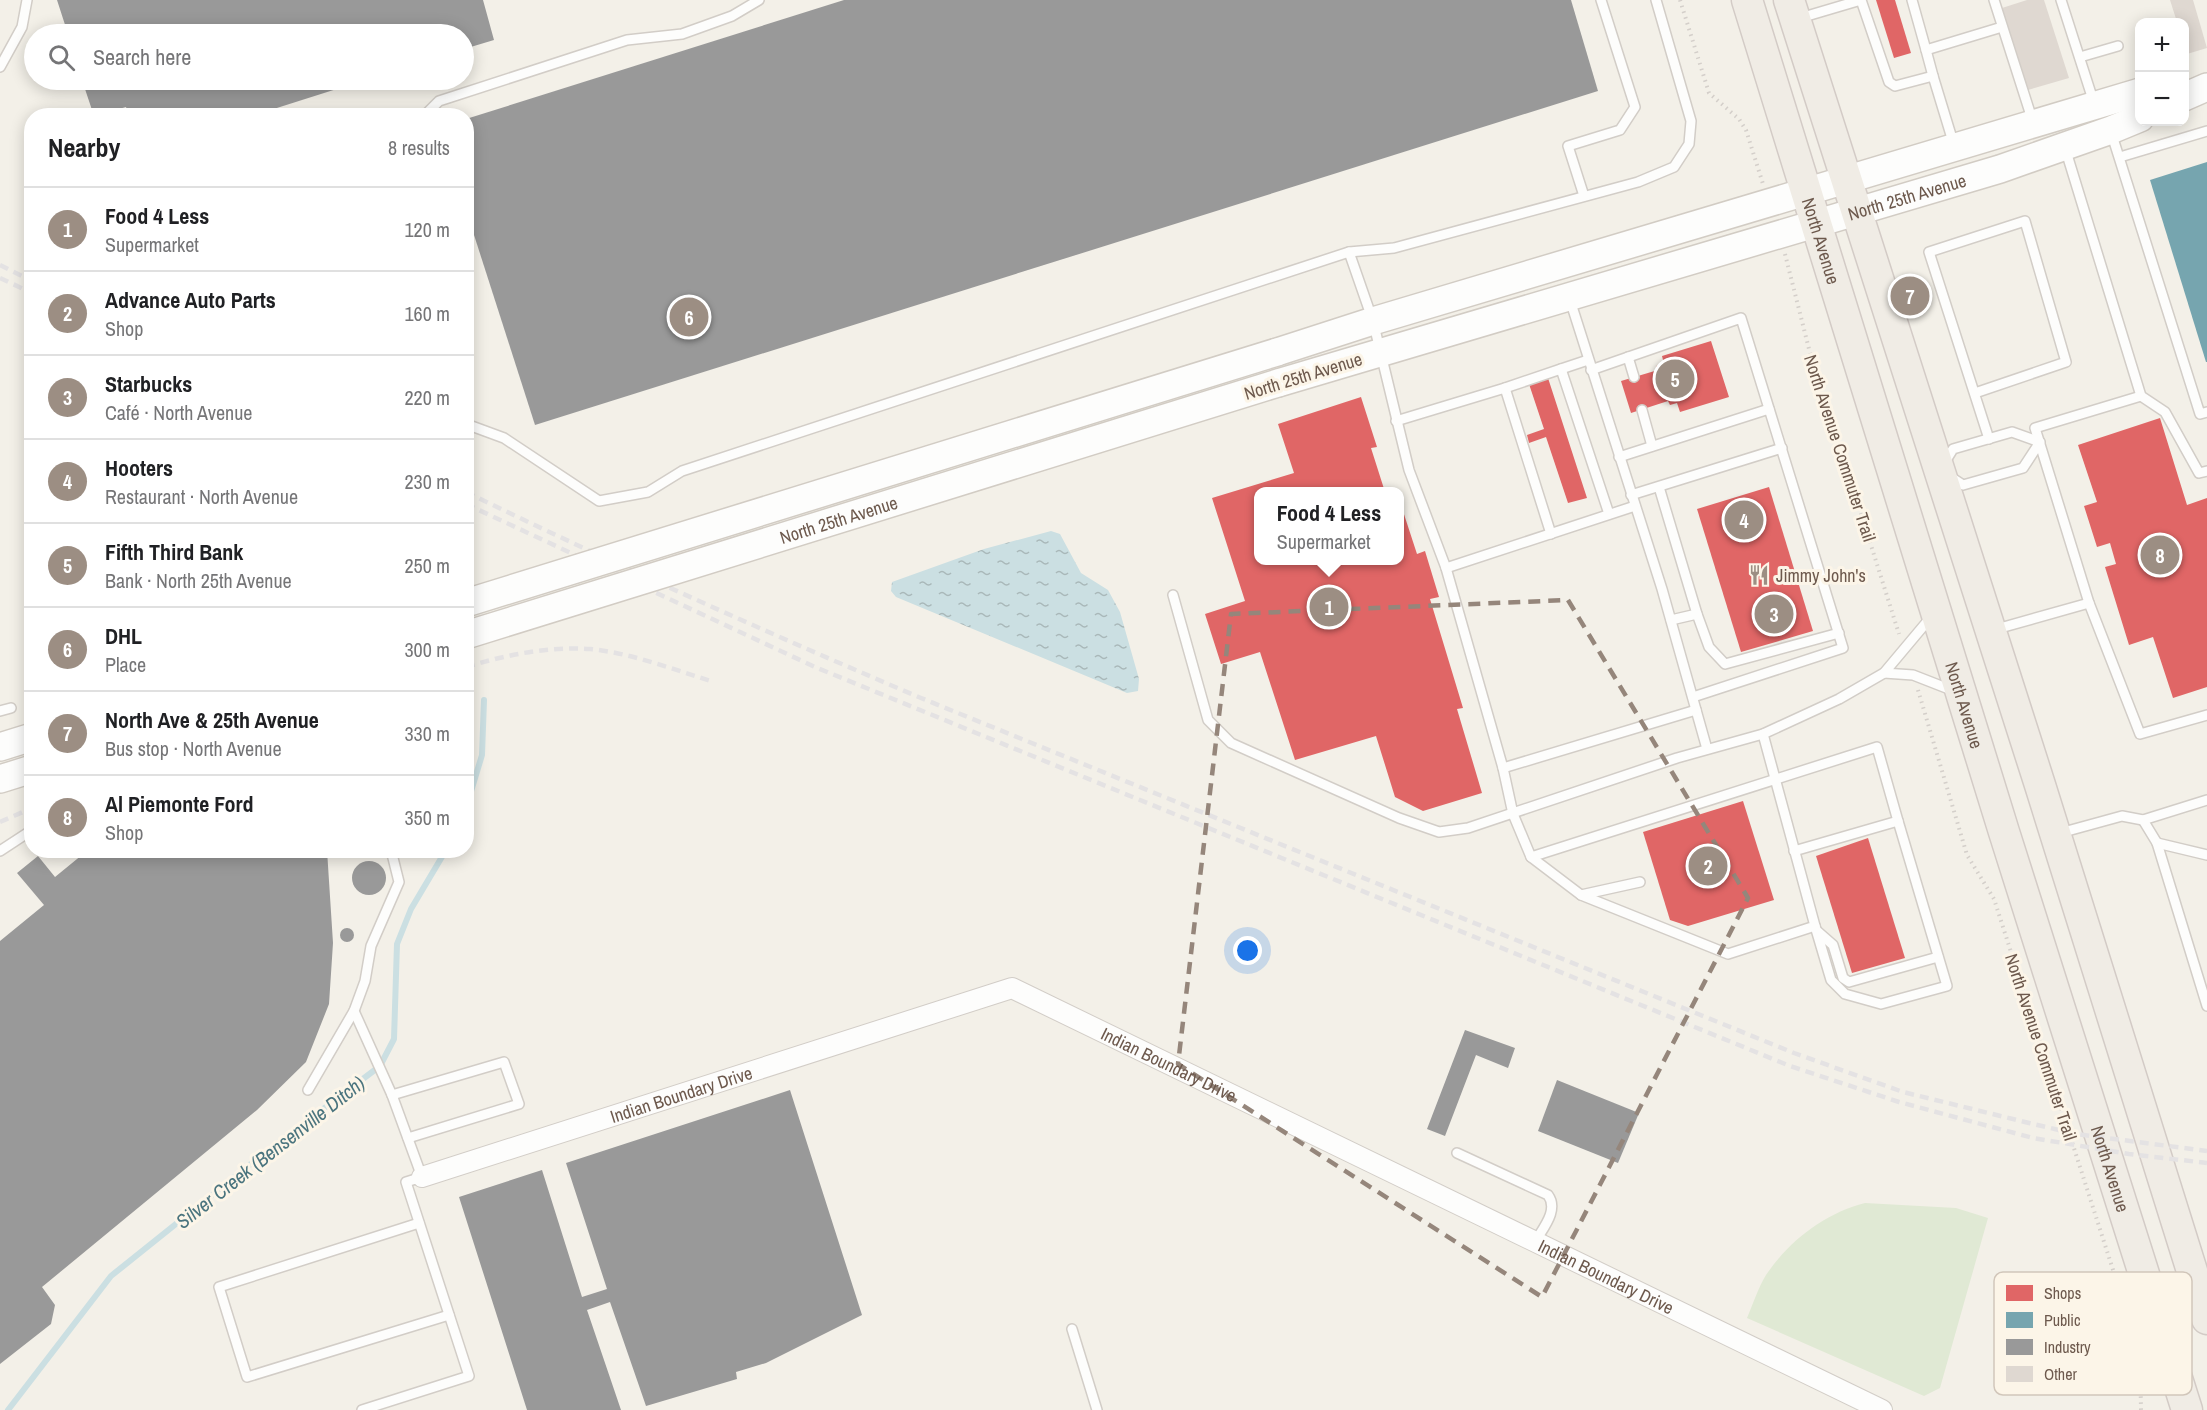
<!DOCTYPE html>
<meta charset="utf-8">
<style>
:root{--surface:#fff;--page:#f2f2f2;--text:#202124;--muted:#757577;--line:#e0e0e0;--accent:#9c8e83}
body{margin:0;font-family:"Archivo Narrow",sans-serif;background:var(--page);color:var(--text)}
.controls{position:absolute;right:18px;top:18px;display:grid;overflow:hidden;border-radius:12px;box-shadow:0 3px 15px #0003}
.controls button{width:54px;height:54px;display:grid;place-items:center;padding:0;border:0;border-bottom:2px solid var(--line);background:var(--surface);color:var(--text);font:30px sans-serif}
.you{position:absolute;left:1248px;top:951px;width:21px;height:21px;margin:-15px;border:4px solid #fff;border-radius:50%;background:#1a73e8;box-shadow:0 0 0 9px #1a73e833}
.badge{display:grid;place-items:center;width:39px;height:39px;border-radius:50%;background:var(--accent);color:#fff;font-size:20px;font-weight:700}
.pin{position:absolute;translate:-50% -50%;border:3px solid #fff;box-shadow:0 2px 6px #0006}
.popup{position:absolute;left:1254px;top:487px;width:150px;height:78px;box-sizing:border-box;display:grid;place-content:center;border-radius:12px;background:var(--surface);filter:drop-shadow(0 2px 4px #0005);font-size:20px;white-space:nowrap;color:var(--muted)}
.popup b{font-size:22px;color:var(--text)}
.popup::after{content:'';position:absolute;left:50%;top:100%;margin-left:-12px;border:12px solid transparent;border-top-color:var(--surface)}
.list{margin:0;padding:0;list-style:none}
h2{display:flex;justify-content:space-between;align-items:center;height:78px;margin:0;padding:0 24px;font-size:26px}
h2 small{font-size:20px;font-weight:400;color:var(--muted)}
.list li{display:grid;grid-template-columns:39px 1fr auto;gap:18px;align-items:center;box-sizing:border-box;height:84px;padding:0 24px;border-top:2px solid var(--line)}
.list b{display:block;font-size:22px;white-space:nowrap}
.list p{margin:0;font-size:20px;white-space:nowrap;color:var(--muted)}
.list em{font-size:20px;font-style:normal;color:var(--muted)}
.icon{flex:none;width:33px;height:33px;fill:none;stroke:currentColor;stroke-width:2;stroke-linecap:round;stroke-linejoin:round}
.map{position:relative;flex:none;width:2207px;height:1410px;overflow:hidden}
.search{position:absolute;background:var(--surface);box-shadow:0 3px 15px #0003;left:24px;top:24px;width:450px;height:66px;display:flex;align-items:center;gap:15px;box-sizing:border-box;padding:0 21px;border-radius:33px;color:var(--muted);font-size:22px}
.panel{position:absolute;background:var(--surface);box-shadow:0 3px 15px #0003;left:24px;top:108px;width:450px;height:750px;border-radius:24px}
.map>svg:first-child{display:block}
.green{fill:#e0e9d4}
.water{fill:url(#water-ripples)}
.shops{fill:#e06666}
.public{fill:#76a5af}
.industry{fill:#999}
.lines{fill:none;stroke-linecap:round;stroke-linejoin:round}
.stream{stroke:#cbdfe2;stroke-width:6}
.building{fill:#dfd8d1}
.service-casing{stroke:#d2cdc7;stroke-width:12}
.minor-casing{stroke:#d2cdc7;stroke-width:22}
.secondary-casing{stroke:#d2ccc4;stroke-width:30}
.primary-casing{stroke:#d3cbc6;stroke-width:33}
.path{stroke:#d4cfca;stroke-width:4;stroke-dasharray:1.5 4.5;stroke-linecap:butt}
.service{stroke:#fdfdfc;stroke-width:9}
.minor{stroke:#fdfdfc;stroke-width:20}
.secondary{stroke:#fdfdfc;stroke-width:27}
.primary{stroke:#f0ece5;stroke-width:30}
.rail{stroke:#e4e2e3;stroke-width:4.5;stroke-dasharray:9 6;stroke-linecap:butt}
.secondary-bridge-casing{stroke:#d2ccc4;stroke-width:30;stroke-linecap:butt}
.secondary-bridge{stroke:#fdfdfc;stroke-width:27}
.marked{fill:none;stroke:#95867b;stroke-width:4.5;stroke-dasharray:12 8;stroke-linejoin:round}
.labels{text-anchor:middle;dominant-baseline:central;stroke-width:6;stroke-linejoin:round;paint-order:stroke}
.street-label{font-size:18px;fill:#6d594d;stroke:#fcf5e8}
.poi-label{font-size:18px;fill:#6d594d;stroke:#fcf5e8;text-anchor:start}
.water-label{font-size:20px;font-style:italic;fill:#4a747e;stroke:#fcf5e8}
.key{fill:#fcf5e8;stroke:#d1c6ba;stroke-width:1.5}
.key-label{font-size:16px;fill:#6d594d}
</style>
<div class="map">
<svg width="2207" height="1410" viewBox="0 0 2207 1410">
<defs>
<pattern id="water-ripples" width="26" height="14" patternUnits="userSpaceOnUse" patternTransform="scale(1.5)"><rect width="26" height="14" fill="#cbdfe2"/><path d="M2 4q2-2 4 0t4 0M15 11q2-2 4 0t4 0" fill="none" stroke="#a9b8b9"/></pattern>
</defs>
<rect width="100%" height="100%" fill="#f3f0e8"/>
<path class="green" d="M1865 1203 1956 1208 1988 1218 1940 1388 1924 1396 1747 1318C1753 1304 1758 1288 1766 1275 1789 1241 1825 1213 1865 1203Z"/>
<path class="water" d="M1051 531 1060 534 1081 573 1108 590 1120 612 1139 679 1138 691 1127 693 896 597 891 591 892 582 984 549Z"/>
<g class="shops">
<path d="M1876 0H1895L1911 53 1894 58Z"/>
<path d="M1711 341 1729 397 1680 412 1677 403 1670 405 1668 401 1631 413 1621 381 1658 370 1656 366 1664 364 1662 356Z"/>
<path d="M1548 378 1587 498 1568 503 1546 437 1529 443 1527 435 1544 429 1529 384Z"/>
<path d="M1361 397 1377 447 1371 448 1385 492H1258V560H1400V502L1417 554 1425 551 1439 597 1430 599 1463 708 1457 709 1482 793 1423 811 1395 797 1376 736 1295 760 1260 652 1221 664 1205 614 1245 601 1212 498 1294 473 1278 424Z"/>
<path d="M2160 418 2187 505 2207 498V687L2173 698 2153 637 2129 645 2105 567 2116 564 2110 543 2097 547 2084 506 2097 502 2078 445Z"/>
<path d="M1769 487 1813 631 1741 652 1697 509Z"/>
<path d="M1743 801 1774 900 1688 926 1670 920 1643 832Z"/>
<path d="M1868 838 1905 958 1852 973 1816 856Z"/>
</g>
<path class="public" d="M2207 162V362H2206L2150 180Z"/>
<g class="industry">
<path d="M57 0H483L494 40 464 49V34H68Z"/>
<path d="M844 0H1571L1598 91 535 425 466 210V119Z"/>
<path d="M82 80H365L252 116H129L126 107 94 116Z"/>
<path d="M88 850H327L333 943 329 1004 306 1062 257 1110 42 1287 55 1305 51 1324 0 1364V941L44 905 17 873 38 856 55 877Z"/>
<circle cx="369" cy="878" r="17"/>
<circle cx="347" cy="935" r="7"/>
<path d="M1465 1030 1515 1048 1508 1068 1476 1055 1445 1136 1427 1129Z"/>
<path d="M1557 1080 1639 1113 1618 1163 1538 1131Z"/>
<path d="M790 1090 862 1315 766 1363 736 1372 737 1379 646 1406 610 1302 587 1310 621 1410H527L459 1197 542 1170 582 1297 607 1289 566 1163Z"/>
</g>
<g class="lines">
<g class="stream">
<path d="M466 808 482 755 484 700"/>
<path d="M8 1410 111 1276 252 1163 380 1066 394 1039 397 944 411 909 446 850"/>
</g>
</g>
<g class="building">
<path d="M2027 0H2044L2069 78 2028 90 2002 8Z"/>
<path d="M2170 0H2193L2207 48 2187 54 2184 47V22H2177Z"/>
<circle cx="2040" cy="1344" r="25"/>
</g>
<g class="lines">
<g class="service-casing">
<g id="service">
<path d="M1912 0 1926 50 2002 27"/>
<path d="M1994 0 2033 122"/>
<path d="M2061 0 2094 103"/>
<path d="M1800 18 1861 0 1889 82 1895 86 1933 76 1954 145"/>
<path d="M1926 50 1933 76"/>
<path d="M2080 57 2118 46"/>
<path d="M0 67 22 27 27 0"/>
<path d="M424 116 439 101 627 40 682 34 732 16 759 0"/>
<path d="M2111 132 2200 414 2207 412"/>
<path d="M2065 148 2141 396 2165 412 2199 473 2207 471"/>
<path d="M2120 157 2207 131"/>
<path d="M1584 196 1568 146 1620 130 1635 107 1601 0"/>
<path d="M1349 252 1394 248 1638 182 1674 167 1689 144 1691 121 1656 0"/>
<path d="M1570 300 1662 589 1707 749"/>
<path d="M1628 357 1634 377"/>
<path d="M1561 369 1588 360"/>
<path d="M1591 370 1741 318 1843 648 1693 697"/>
<path d="M1505 388 1561 369 1609 514"/>
<path d="M1975 393 2066 362 2025 221 1929 252 1989 439"/>
<path d="M2141 396 2035 428 2089 603 2140 734 2207 715"/>
<path d="M1642 410 1652 446"/>
<path d="M1396 421 1505 388 1551 534"/>
<path d="M466 424 504 438 599 501 648 492 682 471 1349 252 1373 321 1409 470 1446 568 1503 768 1513 814 1531 857 1581 895 1728 954 1815 926 1763 734"/>
<path d="M2012 432 2040 442 2023 468 1963 485 1940 470 1953 449Z"/>
<path d="M1619 457 1769 409"/>
<path d="M1659 487 1697 614 1709 647 1725 664 1839 633"/>
<path d="M1631 495 1782 448"/>
<path d="M1446 568 1635 506"/>
<path d="M1173 595 1208 720 1231 743 1399 818 1439 832 1468 828 1677 758 1763 734 1839 699 1884 673 1931 617"/>
<path d="M1671 620 1697 614"/>
<path d="M1993 630 2089 603"/>
<path d="M1884 673 1913 675 1954 691"/>
<path d="M0 711 11 708"/>
<path d="M1503 768 1696 710"/>
<path d="M2143 820 2157 843 2207 1006"/>
<path d="M2060 833 2122 816 2143 820 2207 800"/>
<path d="M2157 843 2207 855"/>
<path d="M0 851 32 830"/>
<path d="M1531 857 1877 747 1898 821 1794 851"/>
<path d="M1581 895 1640 882"/>
<path d="M1815 926 1831 980 1845 994 1881 1004 1947 986 1898 821"/>
<path d="M1817 931 1833 945 1843 978 1849 982 1938 957"/>
<path d="M354 1011 392 1095 422 1177 406 1182 469 1376 362 1410"/>
<path d="M308 1090 354 1011 365 981 371 946 399 882 391 850"/>
<path d="M392 1095 504 1062 519 1104 408 1138"/>
<path d="M1457 1153 1548 1195C1559 1210 1543 1228 1535 1242"/>
<path d="M419 1223 219 1287 247 1377 449 1315"/>
<path d="M1072 1329 1097 1410"/>
</g>
</g>
<g class="minor-casing">
<g id="minor">
<path id="s1" d="M422 1177 1012 988 1882 1410"/>
</g>
</g>
<g class="secondary-casing">
<g id="secondary">
<path d="M2184 97 2207 87"/>
<path d="M1277 352 1373 321 2140 92"/>
<path id="s2" d="M1278 383 2000 169 2111 130 2140 118"/>
<path d="M0 747 32 737"/>
<path d="M0 779 32 769"/>
</g>
</g>
<g class="primary-casing">
<g id="primary">
<path id="s3" d="M1747 0 2004 832 2187 1410"/>
<path d="M1789 0 2040 785 2207 1319"/>
</g>
</g>
<g class="path">
<path d="M1680 0 1709 93 1739 119 1746 130 1763 184"/>
<path d="M1785 254 1809 349 1899 634"/>
<path d="M1918 690 1967 855 1994 899 2140 1354 2141 1410"/>
</g>
<use href="#service" class="service"/>
<use href="#minor" class="minor"/>
<use href="#secondary" class="secondary"/>
<use href="#primary" class="primary"/>
<g class="rail">
<path d="M0 265 32 281"/>
<path d="M0 278 32 293"/>
<path d="M466 492C616 565 768 633 921 698L1794 1053 1903 1092 2029 1123 2076 1134 2207 1151"/>
<path d="M466 504 815 667 1790 1066 1899 1102 2033 1138 2129 1154 2207 1163"/>
<path d="M466 667C506 655 548 646 590 649 631 653 672 669 711 681"/>
<path d="M0 822 32 808"/>
</g>
<g class="secondary-bridge-casing">
<g id="secondary-bridge">
<path d="M466 603 1277 352"/>
<path id="s4" d="M466 635 1278 383"/>
</g>
</g>
<use href="#secondary-bridge" class="secondary-bridge"/>
</g>
<path class="marked" d="M1568 600 1748 898 1542 1297 1178 1064 1231 614Z"/>
<defs>
<g id="restaurant-bare" transform="scale(1.62)"><path d="M-5-6h1v4h1v-4h1v4h1v-4h1v5L-1.5 .5V6h-2V.5L-5-1ZM5-6V6H3V1.5H1.5Q1.5-4 5-6Z" fill="#9c8e83" stroke="#fcf5e8" stroke-width="2.5" paint-order="stroke"/></g>
</defs>
<g fill-rule="evenodd">
<use href="#restaurant-bare" x="1759" y="575"/>
</g>
<g class="labels">
<g class="street-label">
<text stroke="none"><textPath href="#s2" startOffset="656">North 25th Avenue</textPath></text>
<text stroke="none"><textPath href="#s3" startOffset="252">North Avenue</textPath></text>
<text transform="translate(1303 376) rotate(-17)">North 25th Avenue</text>
<text transform="translate(1840 448) rotate(72)">North Avenue Commuter Trail</text>
<text stroke="none"><textPath href="#s4" startOffset="390">North 25th Avenue</textPath></text>
<text stroke="none"><textPath href="#s3" startOffset="738">North Avenue</textPath></text>
<text transform="translate(2041 1047) rotate(72)">North Avenue Commuter Trail</text>
<text stroke="none"><textPath href="#s1" startOffset="794">Indian Boundary Drive</textPath></text>
<text stroke="none"><textPath href="#s1" startOffset="272">Indian Boundary Drive</textPath></text>
<text stroke="none"><textPath href="#s3" startOffset="1224">North Avenue</textPath></text>
<text stroke="none"><textPath href="#s1" startOffset="1280">Indian Boundary Drive</textPath></text>
</g>
<g class="poi-label">
<text x="1776" y="575">Jimmy John's</text>
</g>
<g class="water-label">
<text transform="translate(270 1152) rotate(-38)">Silver Creek (Bensenville Ditch)</text>
</g>
</g>
<rect x="1994" y="1272" width="198" height="123" rx="9" class="key"/>
<rect x="2006" y="1285" width="27" height="16" fill="#e06666"/>
<rect x="2006" y="1312" width="27" height="16" fill="#76a5af"/>
<rect x="2006" y="1339" width="27" height="16" fill="#999"/>
<rect x="2006" y="1366" width="27" height="16" fill="#dfd8d1"/>
<g class="key-label">
<text x="2044" y="1299">Shops</text>
<text x="2044" y="1326">Public</text>
<text x="2044" y="1353">Industry</text>
<text x="2044" y="1380">Other</text>
</g>
</svg>
<div class="controls">
<button>+</button>
<button>−</button>
</div>
<div class="you"></div>
<div class="pin badge" style="left:1329px;top:607px">1</div>
<div class="popup"><b>Food 4 Less</b>Supermarket</div>
<div class="pin badge" style="left:1708px;top:866px">2</div>
<div class="pin badge" style="left:1774px;top:614px">3</div>
<div class="pin badge" style="left:1744px;top:520px">4</div>
<div class="pin badge" style="left:1675px;top:379px">5</div>
<div class="pin badge" style="left:689px;top:317px">6</div>
<div class="pin badge" style="left:1910px;top:296px">7</div>
<div class="pin badge" style="left:2160px;top:555px">8</div>
<div class="search"><svg class="icon" aria-label="search" viewBox="0 0 24 24"><circle cx="10" cy="10" r="6"/><path d="M15 15l6 6"/></svg>Search here</div>
<section class="panel">
<h2>Nearby<small>8 results</small></h2>
<ul class="list">
<li><span class="badge">1</span><div><b>Food 4 Less</b><p>Supermarket</p></div><em>120 m</em></li>
<li><span class="badge">2</span><div><b>Advance Auto Parts</b><p>Shop</p></div><em>160 m</em></li>
<li><span class="badge">3</span><div><b>Starbucks</b><p>Café · North Avenue</p></div><em>220 m</em></li>
<li><span class="badge">4</span><div><b>Hooters</b><p>Restaurant · North Avenue</p></div><em>230 m</em></li>
<li><span class="badge">5</span><div><b>Fifth Third Bank</b><p>Bank · North 25th Avenue</p></div><em>250 m</em></li>
<li><span class="badge">6</span><div><b>DHL</b><p>Place</p></div><em>300 m</em></li>
<li><span class="badge">7</span><div><b>North Ave &amp; 25th Avenue</b><p>Bus stop · North Avenue</p></div><em>330 m</em></li>
<li><span class="badge">8</span><div><b>Al Piemonte Ford</b><p>Shop</p></div><em>350 m</em></li>
</ul>
</section>
</div>
